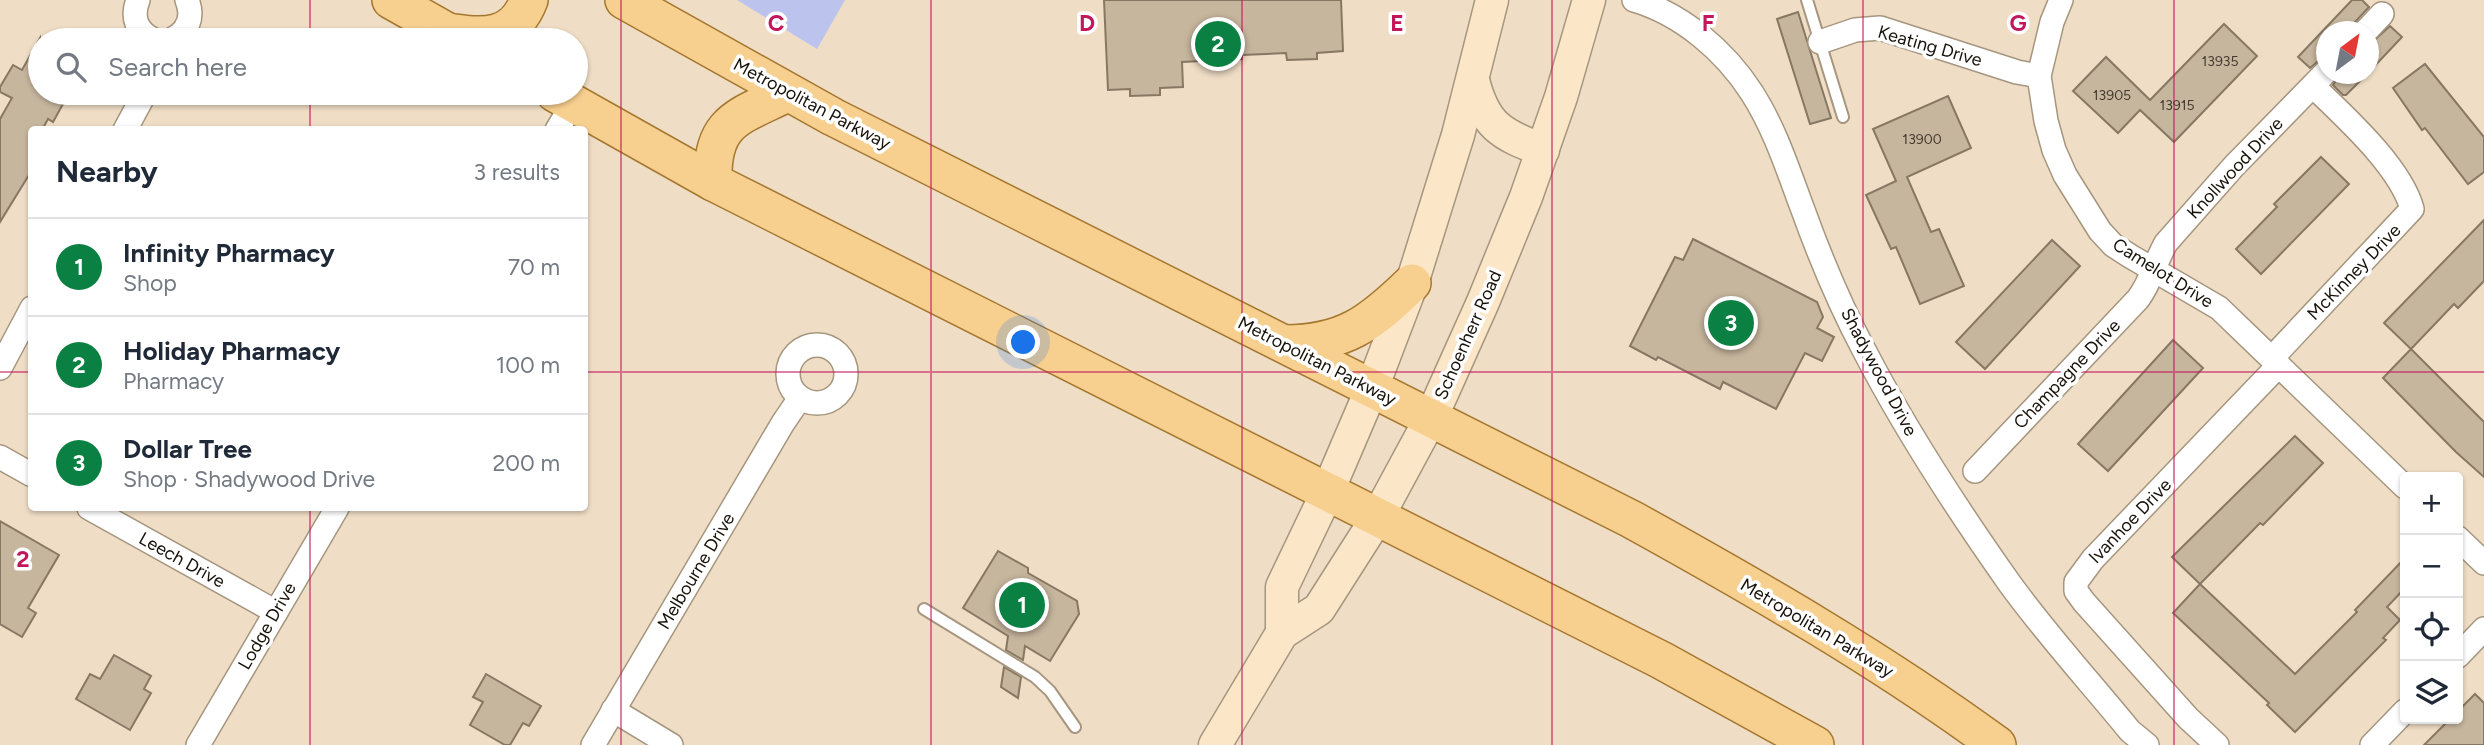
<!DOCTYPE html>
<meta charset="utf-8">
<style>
:root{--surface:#fff;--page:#f6f6f7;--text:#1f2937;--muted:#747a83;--line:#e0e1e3;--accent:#0b8043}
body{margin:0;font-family:Figtree,sans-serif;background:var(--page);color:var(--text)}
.controls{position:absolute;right:21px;bottom:21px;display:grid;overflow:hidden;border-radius:7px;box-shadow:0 2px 5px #0004}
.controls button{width:63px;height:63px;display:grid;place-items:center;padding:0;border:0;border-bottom:2px solid var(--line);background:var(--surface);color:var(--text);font:35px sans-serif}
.compass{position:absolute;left:2316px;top:21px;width:63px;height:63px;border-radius:50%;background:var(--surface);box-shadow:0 2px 5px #0004;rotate:32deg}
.you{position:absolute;left:1024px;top:343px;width:24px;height:24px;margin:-18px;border:5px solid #fff;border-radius:50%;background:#1a73e8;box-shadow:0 0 0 10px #1a73e833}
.badge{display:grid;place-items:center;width:46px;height:46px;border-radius:50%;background:var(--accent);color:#fff;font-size:23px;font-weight:700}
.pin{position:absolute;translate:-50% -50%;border:4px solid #fff;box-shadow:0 2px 7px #0006}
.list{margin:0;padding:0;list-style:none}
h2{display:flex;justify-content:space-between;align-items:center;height:91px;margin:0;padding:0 28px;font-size:30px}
h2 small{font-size:23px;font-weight:400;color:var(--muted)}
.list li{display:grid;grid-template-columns:46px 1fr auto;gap:21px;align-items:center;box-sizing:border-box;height:98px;padding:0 28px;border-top:2px solid var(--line)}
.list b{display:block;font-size:26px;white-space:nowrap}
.list p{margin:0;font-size:23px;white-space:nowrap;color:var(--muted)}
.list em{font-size:23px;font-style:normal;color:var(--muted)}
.icon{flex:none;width:38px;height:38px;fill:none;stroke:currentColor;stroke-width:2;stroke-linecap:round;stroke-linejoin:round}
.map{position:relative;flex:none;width:2484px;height:745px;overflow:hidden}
.search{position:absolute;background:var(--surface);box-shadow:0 2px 5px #0004;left:28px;top:28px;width:560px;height:77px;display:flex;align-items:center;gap:18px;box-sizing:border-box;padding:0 24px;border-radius:38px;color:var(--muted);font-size:26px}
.panel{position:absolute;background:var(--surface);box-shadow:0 2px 5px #0004;left:28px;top:126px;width:560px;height:385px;border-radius:7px}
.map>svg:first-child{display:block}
.green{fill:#bcc4ee}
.building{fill:#c7b69e;stroke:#887863;stroke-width:2}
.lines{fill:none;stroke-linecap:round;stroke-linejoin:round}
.lane-casing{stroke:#a6967f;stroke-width:14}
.street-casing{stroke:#a6967f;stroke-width:26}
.secondary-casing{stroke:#a6967f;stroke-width:35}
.primary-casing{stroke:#a5782f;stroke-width:40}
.lane{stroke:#fff;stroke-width:10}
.street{stroke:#fff;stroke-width:23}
.secondary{stroke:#fbe7c7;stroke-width:32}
.primary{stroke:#f7cf8f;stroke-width:37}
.grid{fill:none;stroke:#c2185b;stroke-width:2;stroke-opacity:0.55}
.labels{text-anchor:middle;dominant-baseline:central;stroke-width:7;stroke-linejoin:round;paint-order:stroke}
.number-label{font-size:14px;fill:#433a2e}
.street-label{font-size:18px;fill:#171109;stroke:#fff}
.grid-label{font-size:23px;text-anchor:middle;font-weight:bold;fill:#c2185b;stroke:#fff;stroke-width:7;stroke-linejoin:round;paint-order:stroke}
</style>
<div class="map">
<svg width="2484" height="745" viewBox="0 0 2484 745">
<rect width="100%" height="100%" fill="#efddc5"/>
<path class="green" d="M737 0H845L817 49Z"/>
<g class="building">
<path d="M1104 0H1341L1343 51 1317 53V59L1287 60 1286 53 1242 55V59L1182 62 1183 87 1160 88V95L1130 96V89L1108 90Z"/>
<path d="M2352 0H2362L2369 7 2355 22 2351 32H2327V58L2317 62 2310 68 2298 57Z"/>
<path d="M1798 12 1831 118 1810 124 1777 19Z"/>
<path d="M2224 24 2257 56 2174 142 2140 110 2118 133 2073 91 2106 57 2150 100Z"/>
<path d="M2390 26 2402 37 2369 72V45Z"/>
<path d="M40 38V93H69L53 122 48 119 42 130H32V170L0 222V119L12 98 0 92V87L13 65 22 70Z"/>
<path d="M2425 64 2484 137V172L2468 184 2425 128 2422 130 2393 88Z"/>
<path d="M2340 74H2367L2346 95H2343L2333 85Z"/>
<path d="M1948 96 1971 148 1907 177 1931 232 1939 229 1964 286 1920 304 1896 247 1891 249 1866 195 1896 181 1873 129Z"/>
<path d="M2321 157 2349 184 2261 274 2236 249 2277 207 2274 204Z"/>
<path d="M2484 220V281L2458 308 2454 304 2411 349 2484 422V477L2456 452 2383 378 2411 349 2384 323Z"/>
<path d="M1693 239 1817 302 1823 317 1817 328 1834 337 1822 361 1805 353 1776 409 1723 382 1720 389 1658 357 1656 360 1630 346 1675 257 1683 260Z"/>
<path d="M2052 240 2080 266 1985 369 1956 342Z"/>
<path d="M2173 340 2203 368 2108 471 2078 444Z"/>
<path d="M2295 436 2323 463 2263 525 2260 523 2200 584 2295 674 2357 612 2355 610 2405 558V588L2387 607 2400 620 2383 638 2386 640 2295 732 2267 705 2269 703 2173 613 2200 584 2172 557Z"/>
<path d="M0 521 59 555 28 608 36 613 22 637 0 624Z"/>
<path d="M998 551 1028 568V573L1077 601 1079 614 1050 661 1025 646 1023 660 1006 650 1008 636 963 608Z"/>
<path d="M114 655 151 676 144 689 151 693 130 730 76 699 90 674 100 679Z"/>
<path d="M1004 667 1021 677 1018 698 1001 687Z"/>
<path d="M486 674 541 706 529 726 523 723 510 745H505L470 725 483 702 473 697Z"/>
<path d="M2475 694 2484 703V745H2424L2450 719H2458V711Z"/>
</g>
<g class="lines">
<g class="lane-casing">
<g id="lane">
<path d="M1807 0 1843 117"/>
<path d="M924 609 1035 677 1050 691 1075 727"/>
</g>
</g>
<g class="street-casing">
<g id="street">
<path d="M138 0C131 18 137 32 154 40"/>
<path d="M1634 0C1682 14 1725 51 1752 93 1775 129 1788 170 1803 210 1820 257 1840 305 1864 350 1906 431 1957 509 2010 584 2047 635 2090 682 2130 731L2147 745"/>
<path d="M2061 0 2052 22 2039 76 2046 121 2054 150 2065 175 2100 231 2113 245 2130 256 2219 308 2405 487"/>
<path d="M2365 32 2382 14"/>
<path d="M171 40C188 32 194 17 187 0"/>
<path d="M1820 42 1855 30 1880 28 2017 72 2039 76"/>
<path d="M125 130 145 93"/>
<path d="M557 130 573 103"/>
<circle cx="817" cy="374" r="29"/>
<path d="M2272 358 2412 209C2401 167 2344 116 2313 86"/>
<path d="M0 368 32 308"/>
<path d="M0 457 32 475"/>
<path d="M1975 471 2138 299C2151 282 2155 262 2166 243L2234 166 2326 72"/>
<path d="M89 508 276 612"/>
<path d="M2458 538 2484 563"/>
<path d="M2458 656 2484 629"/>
<path d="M613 710 671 745"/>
<path d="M198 745 337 508"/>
<path d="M593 745 783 423 800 398"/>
<path d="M2217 745 2188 718 2084 602 2076 591V582L2093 559 2279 365"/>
<path d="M2372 745 2405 711"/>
</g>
</g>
<g class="secondary-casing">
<g id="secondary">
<path d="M1473 80C1484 125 1501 135 1543 150"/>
<path d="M1282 633V587L1327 493 1372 388 1412 283 1458 135 1492 0"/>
<path d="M1215 745 1282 633 1319 609 1377 518 1431 418 1483 302 1526 197 1561 97 1589 0"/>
</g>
</g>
<g class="primary-casing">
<g id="primary">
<path d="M391 0 462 40"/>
<path d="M624 0 833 117 1631 519C1756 588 1881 660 1997 745"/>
<path d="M447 32C483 37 513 41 529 0"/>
<path d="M555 93 713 182 1661 660 1815 745"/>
<path d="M713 182C711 120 739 117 787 93"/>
<path d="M1285 344C1344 344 1371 323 1412 283"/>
</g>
</g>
<use href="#lane" class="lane"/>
<use href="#street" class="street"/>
<use href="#secondary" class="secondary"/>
<use href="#primary" class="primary"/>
</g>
<path class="grid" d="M310 0V40M621 0V745M931 0V745M1242 0V745M1552 0V745M1863 0V745M2174 0V745M310 93V130M0 372H32M584 372H2484M310 508V745"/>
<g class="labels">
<g class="number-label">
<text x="2220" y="61">13935</text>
<text x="2112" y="95">13905</text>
<text x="2177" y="105">13915</text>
<text x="1922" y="139">13900</text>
</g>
<g class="street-label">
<text transform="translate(1930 46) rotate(16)">Keating Drive</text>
<text transform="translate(812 104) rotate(28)">Metropolitan Parkway</text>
<text transform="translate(2235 168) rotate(-47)">Knollwood Drive</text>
<text transform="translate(2354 272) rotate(-46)">McKinney Drive</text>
<text transform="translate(2163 273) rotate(32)">Camelot Drive</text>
<text transform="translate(1468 335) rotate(-66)">Schoenherr Road</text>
<text transform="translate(1317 361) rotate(27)">Metropolitan Parkway</text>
<text transform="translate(1879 372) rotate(62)">Shadywood Drive</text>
<text transform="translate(2067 374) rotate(-46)">Champagne Drive</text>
<text transform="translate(2130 521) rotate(-46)">Ivanhoe Drive</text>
<text transform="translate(182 560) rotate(29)">Leech Drive</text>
<text transform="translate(696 571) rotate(-59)">Melbourne Drive</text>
<text transform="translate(267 626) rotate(-60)">Lodge Drive</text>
<text transform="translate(1817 628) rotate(31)">Metropolitan Parkway</text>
</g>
</g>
<g class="grid-label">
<text x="776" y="31">C</text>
<text x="1087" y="31">D</text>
<text x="1397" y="31">E</text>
<text x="1708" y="31">F</text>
<text x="2018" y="31">G</text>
<text x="23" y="567">2</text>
</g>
</svg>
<div class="controls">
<button>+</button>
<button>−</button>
<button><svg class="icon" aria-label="locate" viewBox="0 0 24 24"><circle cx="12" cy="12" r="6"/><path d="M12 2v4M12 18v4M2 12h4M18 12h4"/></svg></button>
<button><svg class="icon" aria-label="layers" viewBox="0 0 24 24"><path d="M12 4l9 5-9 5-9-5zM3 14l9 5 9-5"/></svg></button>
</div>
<svg class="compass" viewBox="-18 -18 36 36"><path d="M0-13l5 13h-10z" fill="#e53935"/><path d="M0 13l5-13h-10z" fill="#747a83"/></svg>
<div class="you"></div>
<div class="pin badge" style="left:1022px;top:605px">1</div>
<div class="pin badge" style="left:1218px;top:44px">2</div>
<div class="pin badge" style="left:1731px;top:323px">3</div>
<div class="search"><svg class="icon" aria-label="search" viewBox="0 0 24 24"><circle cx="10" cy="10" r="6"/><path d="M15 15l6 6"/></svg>Search here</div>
<section class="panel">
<h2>Nearby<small>3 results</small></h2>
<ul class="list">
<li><span class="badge">1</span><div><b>Infinity Pharmacy</b><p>Shop</p></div><em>70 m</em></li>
<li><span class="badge">2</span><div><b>Holiday Pharmacy</b><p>Pharmacy</p></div><em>100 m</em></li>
<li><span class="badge">3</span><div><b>Dollar Tree</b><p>Shop · Shadywood Drive</p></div><em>200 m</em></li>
</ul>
</section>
</div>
